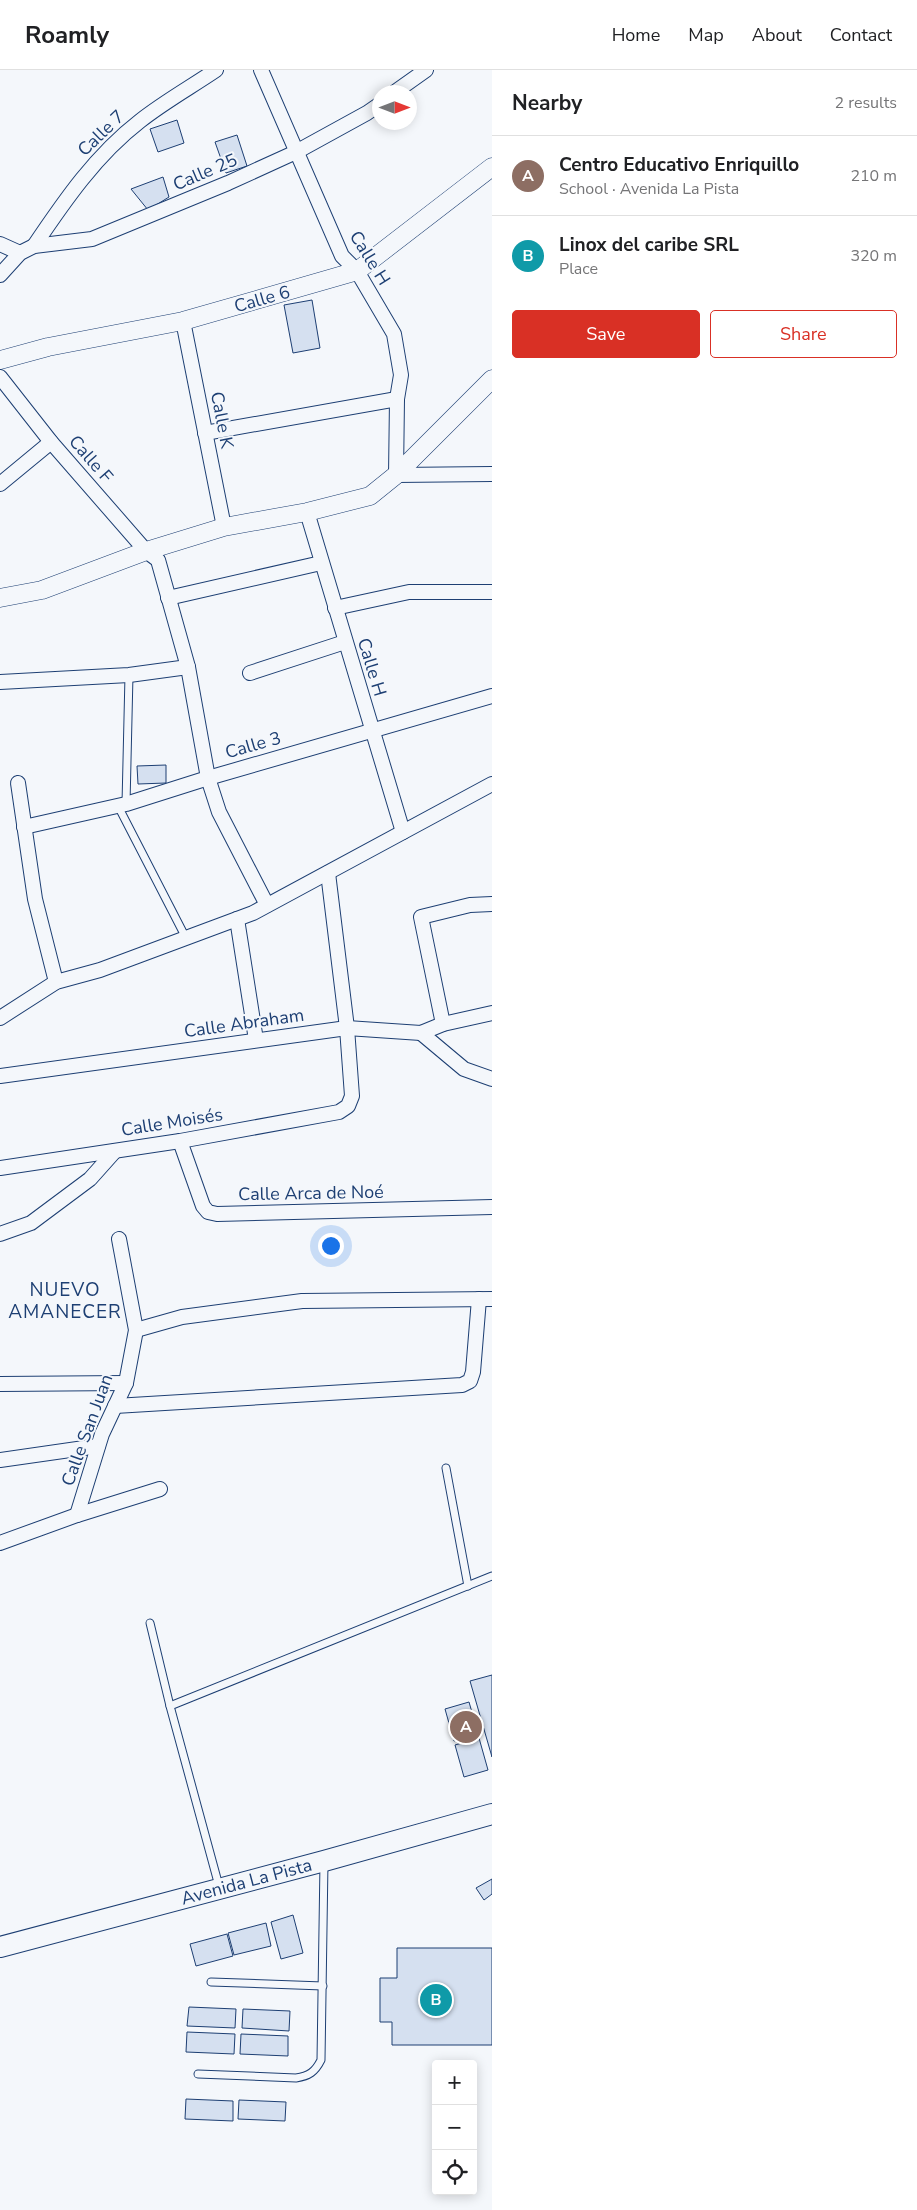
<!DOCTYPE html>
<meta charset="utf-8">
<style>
:root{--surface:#fff;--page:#f6f6f6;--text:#202124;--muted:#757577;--line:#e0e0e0;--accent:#d93025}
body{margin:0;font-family:"Nunito Sans",sans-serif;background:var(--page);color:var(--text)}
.controls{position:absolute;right:15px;bottom:15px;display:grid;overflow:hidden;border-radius:5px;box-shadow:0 2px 12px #0003}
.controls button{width:45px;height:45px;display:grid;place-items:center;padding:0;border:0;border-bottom:1px solid var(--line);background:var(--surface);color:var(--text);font:25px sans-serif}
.compass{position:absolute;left:372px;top:15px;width:45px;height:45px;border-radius:50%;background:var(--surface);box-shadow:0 2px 12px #0003;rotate:90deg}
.you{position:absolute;left:330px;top:1175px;width:18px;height:18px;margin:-12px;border:4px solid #fff;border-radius:50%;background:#1a73e8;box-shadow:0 0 0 8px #1a73e833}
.badge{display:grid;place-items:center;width:32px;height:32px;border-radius:50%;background:var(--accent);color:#fff;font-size:16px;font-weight:700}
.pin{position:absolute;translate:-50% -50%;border:2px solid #fff;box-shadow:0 1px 5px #0006}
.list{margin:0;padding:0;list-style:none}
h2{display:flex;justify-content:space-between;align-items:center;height:65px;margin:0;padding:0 20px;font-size:21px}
h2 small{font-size:16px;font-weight:400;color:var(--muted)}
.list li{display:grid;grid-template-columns:32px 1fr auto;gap:15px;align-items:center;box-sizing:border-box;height:80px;padding:0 20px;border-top:1px solid var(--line)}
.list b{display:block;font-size:19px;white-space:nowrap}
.list p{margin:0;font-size:16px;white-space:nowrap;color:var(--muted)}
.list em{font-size:16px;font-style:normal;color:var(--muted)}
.actions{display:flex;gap:10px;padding:15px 20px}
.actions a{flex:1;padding:11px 0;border:1px solid var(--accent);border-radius:5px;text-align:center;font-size:18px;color:var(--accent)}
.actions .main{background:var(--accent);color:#fff}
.icon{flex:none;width:28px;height:28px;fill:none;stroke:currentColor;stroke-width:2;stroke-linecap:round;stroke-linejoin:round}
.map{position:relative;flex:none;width:492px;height:2140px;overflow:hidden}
header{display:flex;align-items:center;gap:30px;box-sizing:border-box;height:70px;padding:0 25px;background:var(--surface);border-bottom:1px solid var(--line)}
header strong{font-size:24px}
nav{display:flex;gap:28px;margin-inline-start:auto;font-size:18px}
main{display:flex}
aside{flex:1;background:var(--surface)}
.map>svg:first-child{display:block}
.building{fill:#d5e0f0;stroke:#1d3f73}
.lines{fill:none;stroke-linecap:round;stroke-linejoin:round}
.service-casing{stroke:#1d3f73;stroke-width:9}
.minor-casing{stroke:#1d3f73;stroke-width:16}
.tertiary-casing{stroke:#1d3f73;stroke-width:19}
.secondary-casing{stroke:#1d3f73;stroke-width:22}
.service{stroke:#f4f7fb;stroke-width:7}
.minor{stroke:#f4f7fb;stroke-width:14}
.tertiary{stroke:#f4f7fb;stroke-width:18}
.secondary{stroke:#f4f7fb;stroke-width:20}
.labels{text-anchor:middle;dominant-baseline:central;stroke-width:4;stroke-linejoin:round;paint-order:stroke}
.street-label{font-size:18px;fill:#1d3f73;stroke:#f4f7fb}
.neighbourhood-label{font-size:19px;letter-spacing:1px;fill:#1d3f73;stroke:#f4f7fb}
</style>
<header>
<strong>Roamly</strong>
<nav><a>Home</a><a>Map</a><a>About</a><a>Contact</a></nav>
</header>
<main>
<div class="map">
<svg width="492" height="2140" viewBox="0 0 492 2140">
<rect width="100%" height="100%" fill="#f4f7fb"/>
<g class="building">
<path d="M177 50 184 73 158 82 150 59Z"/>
<path d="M237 65 247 96 226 103 215 72Z"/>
<path d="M163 107 169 127 148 140 131 119Z"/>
<path d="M312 230 320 278 293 283 284 235Z"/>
<path d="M166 695V713L138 714 137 696Z"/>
<path d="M492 1605V1687L470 1611Z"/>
<path d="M469 1632 478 1663 454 1671 445 1639Z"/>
<path d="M479 1668 488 1700 464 1707 455 1675Z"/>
<path d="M492 1809V1824L484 1830 476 1818Z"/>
<path d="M293 1845 303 1883 281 1889 271 1852Z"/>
<path d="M266 1853 271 1876 234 1885 228 1863Z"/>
<path d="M227 1864 233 1886 196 1896 190 1874Z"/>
<path d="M397 1878H492V1975H392V1952H380V1908H397Z"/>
<path d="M189 1937 236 1939 235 1958 187 1956Z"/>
<path d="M243 1939 290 1941 289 1961 242 1958Z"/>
<path d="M187 1962 235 1964 234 1984 186 1982Z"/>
<path d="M241 1964 288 1966V1986L240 1984Z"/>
<path d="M186 2029 233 2031V2051L185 2049Z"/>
<path d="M239 2030 286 2032 285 2051 238 2049Z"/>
</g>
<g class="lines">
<g class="service-casing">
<g id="service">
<path d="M126 734 129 605"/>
<path d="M118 736 186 868"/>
<path d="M446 1398 468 1516"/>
<path d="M150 1553 170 1636"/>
<path d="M219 1816 170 1636 492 1506"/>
<path d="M211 1912 323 1916"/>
<path d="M198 2004 296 2008C309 2006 315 2002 321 1990L324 1792"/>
</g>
</g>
<g class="minor-casing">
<g id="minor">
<path d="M261 0 342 186 357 201 394 264 401 305 397 329 396 405 492 404"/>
<path d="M395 22 426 0"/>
<path d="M0 174 20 183"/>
<path d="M34 176C65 130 96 85 140 51 164 32 191 17 216 0"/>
<path d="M0 205 20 183 34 176 92 169 228 113 296 82 367 43 380 34"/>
<path d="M183 251 224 457"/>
<path d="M0 307 51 372 146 481 158 490 188 597 208 708 219 742 267 835"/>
<path d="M205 363 397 329"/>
<path d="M0 414 51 372"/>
<path d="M307 442 403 762"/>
<path d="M168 528 321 493"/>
<path d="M335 538 409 522H492"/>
<path d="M250 603 345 572"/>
<path d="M0 612 129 605 188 597"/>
<path d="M18 713 35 829 56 912"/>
<path d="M24 757 126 734 208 708 492 626"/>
<path d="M237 849 256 970"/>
<path d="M0 948 56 912 100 900 253 843 492 714"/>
<path d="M443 954 421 847 470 835 492 834"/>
<path d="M421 963 464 999 492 1009"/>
<path d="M0 1006 347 958 421 963 443 954 492 943"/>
<path d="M180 1071 203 1136 208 1142 217 1144 492 1137"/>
<path d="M0 1098 180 1071 339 1042 348 1036 352 1026 347 958 328 803"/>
<path d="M0 1164 31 1153 90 1109 115 1081"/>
<path d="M136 1260 182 1247 302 1231 492 1229"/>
<path d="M0 1314 126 1313"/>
<path d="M115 1336 462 1315 470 1311 473 1302 479 1229"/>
<path d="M0 1390 98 1376"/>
<path d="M77 1445 102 1364 126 1313 136 1260 119 1169"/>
<path d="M0 1473 77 1445 160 1419"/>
</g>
</g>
<g class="tertiary-casing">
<g id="tertiary">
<path d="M0 290 48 277 183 251 357 201 492 97"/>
<path d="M0 528 42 520 146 481 224 457 307 442 370 426 396 405 492 309"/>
</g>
</g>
<g class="secondary-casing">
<g id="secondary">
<path id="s1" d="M0 1877 324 1791 492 1744"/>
</g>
</g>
<use href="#service" class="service"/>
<use href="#minor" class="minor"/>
<use href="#tertiary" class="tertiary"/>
<use href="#secondary" class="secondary"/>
</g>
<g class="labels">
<g class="street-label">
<text transform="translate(101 63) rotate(-44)">Calle 7</text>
<text transform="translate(205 102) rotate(-23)">Calle 25</text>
<text transform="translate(370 188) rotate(58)">Calle H</text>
<text transform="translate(262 229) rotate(-16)">Calle 6</text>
<text transform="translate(222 350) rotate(79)">Calle K</text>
<text transform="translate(91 389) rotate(49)">Calle F</text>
<text transform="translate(372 597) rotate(73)">Calle H</text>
<text transform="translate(253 675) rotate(-16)">Calle 3</text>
<text transform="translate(244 953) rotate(-8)">Calle Abraham</text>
<text transform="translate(172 1052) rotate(-9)">Calle Moisés</text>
<text transform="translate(311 1123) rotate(-1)">Calle Arca de Noé</text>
<text transform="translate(87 1360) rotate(-70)">Calle San Juan</text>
<text stroke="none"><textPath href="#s1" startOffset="255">Avenida La Pista</textPath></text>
</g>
<g class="neighbourhood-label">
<text x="65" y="1220">NUEVO<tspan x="65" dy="22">AMANECER</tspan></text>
</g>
</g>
</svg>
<div class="controls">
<button>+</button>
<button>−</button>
<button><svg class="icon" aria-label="locate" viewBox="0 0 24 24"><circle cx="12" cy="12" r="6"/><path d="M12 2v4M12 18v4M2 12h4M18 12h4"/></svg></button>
</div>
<svg class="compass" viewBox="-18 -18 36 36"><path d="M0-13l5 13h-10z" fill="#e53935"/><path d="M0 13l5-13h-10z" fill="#757577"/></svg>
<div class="you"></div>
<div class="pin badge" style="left:466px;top:1657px;background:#8d6e63">A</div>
<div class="pin badge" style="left:436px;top:1930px;background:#0f9aa8">B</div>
</div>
<aside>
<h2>Nearby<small>2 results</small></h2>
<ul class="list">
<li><span class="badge" style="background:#8d6e63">A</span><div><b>Centro Educativo Enriquillo</b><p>School · Avenida La Pista</p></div><em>210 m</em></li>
<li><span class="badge" style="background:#0f9aa8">B</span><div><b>Linox del caribe SRL</b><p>Place</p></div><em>320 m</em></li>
</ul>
<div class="actions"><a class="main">Save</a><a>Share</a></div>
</aside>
</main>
